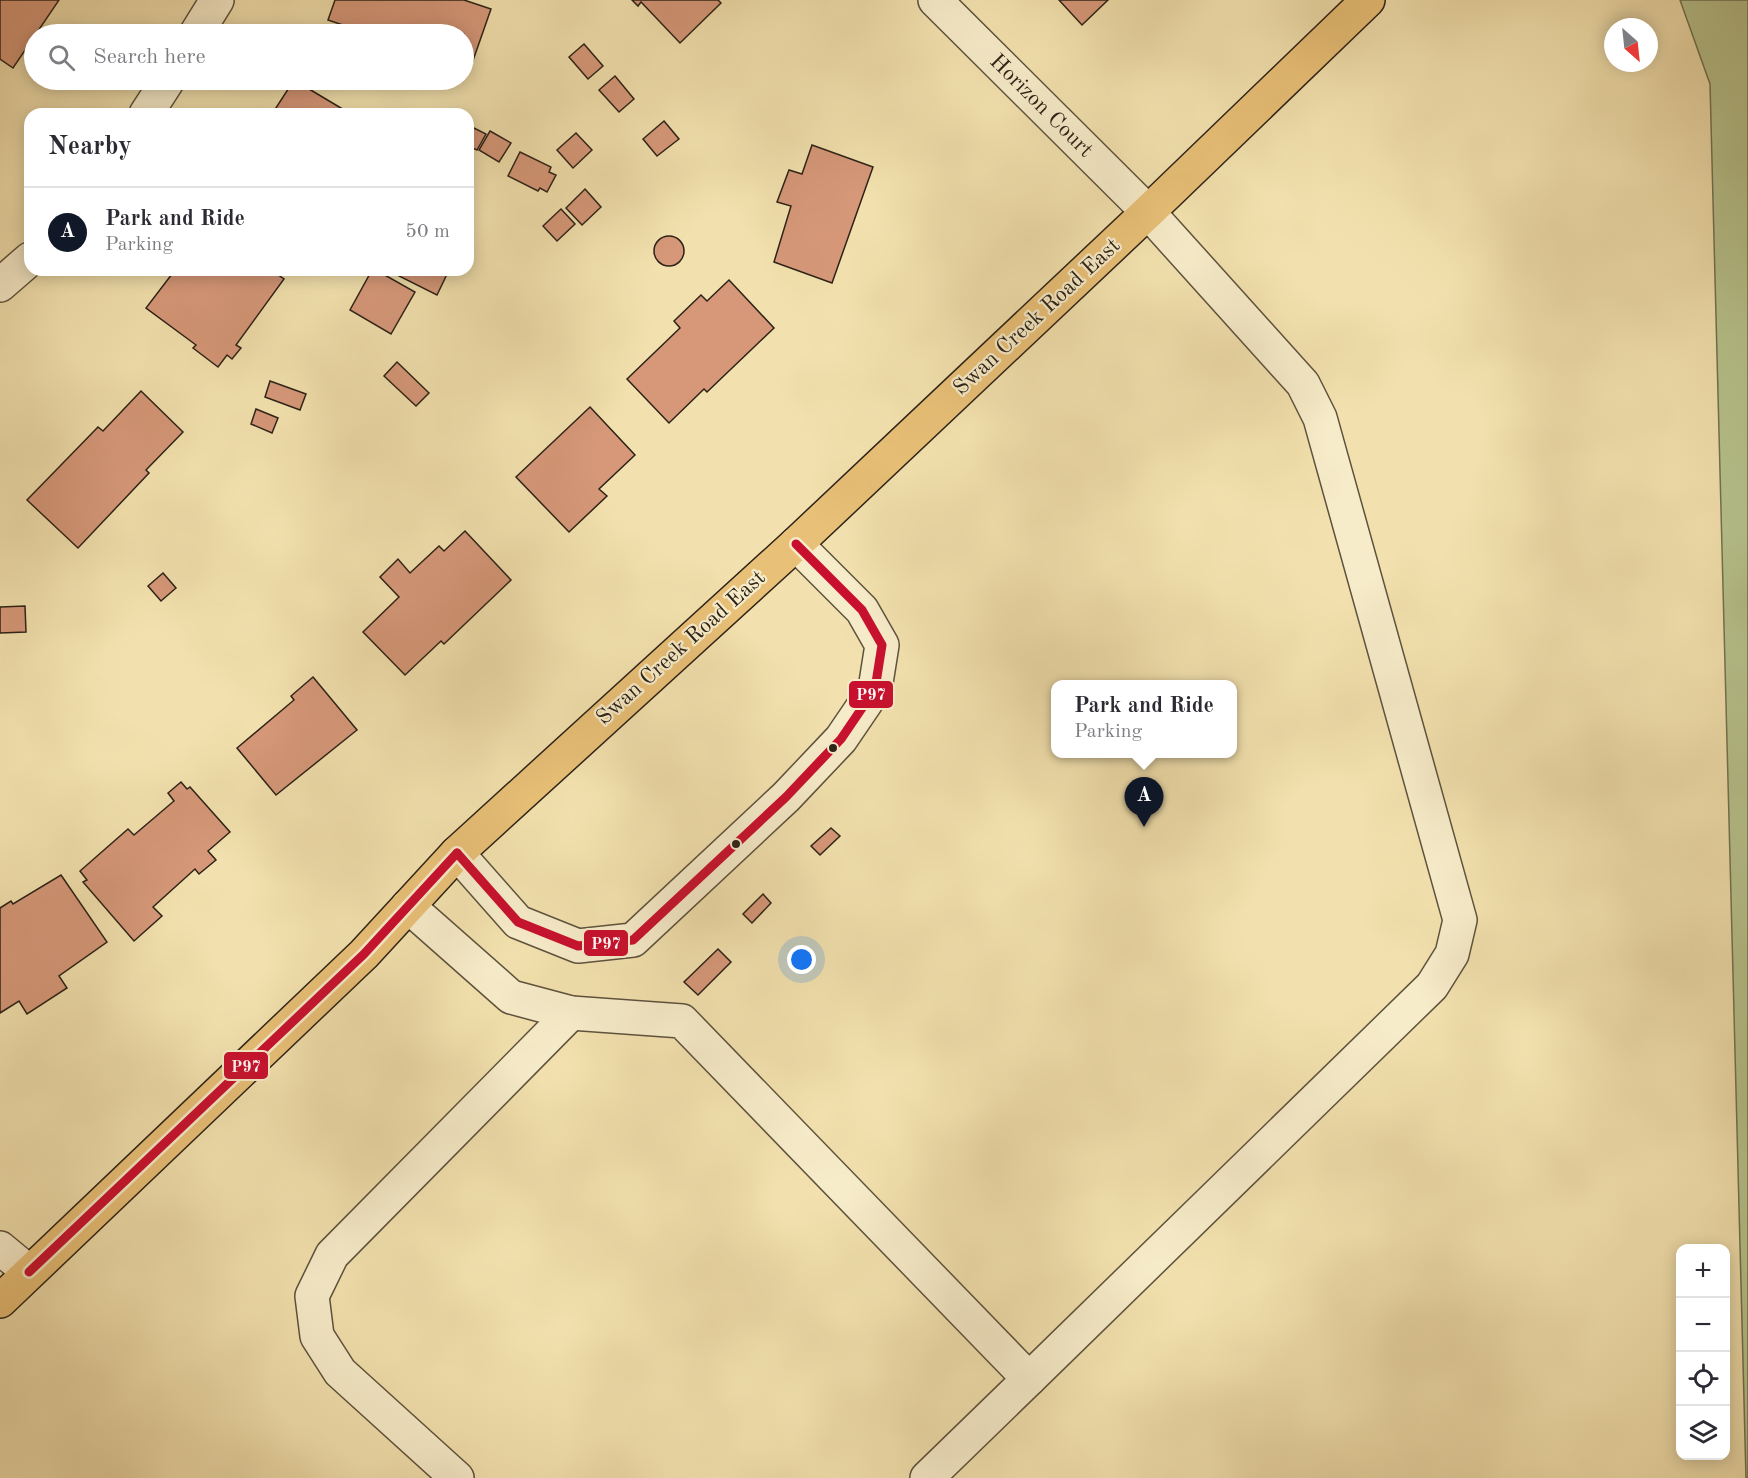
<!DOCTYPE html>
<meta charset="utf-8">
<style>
:root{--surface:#fff;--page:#f7f7f7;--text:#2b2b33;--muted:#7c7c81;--line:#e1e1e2;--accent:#111827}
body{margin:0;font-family:"Old Standard TT",serif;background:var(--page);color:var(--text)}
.controls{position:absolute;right:18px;bottom:18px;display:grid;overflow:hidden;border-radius:12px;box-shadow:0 3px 15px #0003}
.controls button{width:54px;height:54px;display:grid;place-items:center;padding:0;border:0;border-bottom:2px solid var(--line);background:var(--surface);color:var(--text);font:30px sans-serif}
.compass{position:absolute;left:1604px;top:18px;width:54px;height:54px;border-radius:50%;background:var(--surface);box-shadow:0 3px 15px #0003;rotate:153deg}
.you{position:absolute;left:802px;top:960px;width:21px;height:21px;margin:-15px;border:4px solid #fff;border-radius:50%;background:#1a73e8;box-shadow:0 0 0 9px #1a73e833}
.badge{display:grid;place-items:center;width:39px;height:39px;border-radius:50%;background:var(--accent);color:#fff;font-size:20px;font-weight:700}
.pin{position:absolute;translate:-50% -50px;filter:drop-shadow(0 2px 3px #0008)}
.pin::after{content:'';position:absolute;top:32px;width:21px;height:18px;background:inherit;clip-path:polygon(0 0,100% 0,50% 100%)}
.popup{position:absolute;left:1051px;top:680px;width:186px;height:78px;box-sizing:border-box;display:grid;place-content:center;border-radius:12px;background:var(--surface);filter:drop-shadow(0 2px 4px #0005);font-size:20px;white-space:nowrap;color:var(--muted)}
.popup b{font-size:22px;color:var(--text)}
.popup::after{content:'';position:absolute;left:50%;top:100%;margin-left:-12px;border:12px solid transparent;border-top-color:var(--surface)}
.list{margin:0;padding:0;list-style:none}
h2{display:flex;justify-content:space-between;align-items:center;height:78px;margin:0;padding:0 24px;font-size:26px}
h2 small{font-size:20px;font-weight:400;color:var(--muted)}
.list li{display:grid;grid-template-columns:39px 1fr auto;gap:18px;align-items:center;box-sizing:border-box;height:90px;padding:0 24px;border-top:2px solid var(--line)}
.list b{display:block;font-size:22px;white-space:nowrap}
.list p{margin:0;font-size:20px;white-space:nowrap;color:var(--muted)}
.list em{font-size:20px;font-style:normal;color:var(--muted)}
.icon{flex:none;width:33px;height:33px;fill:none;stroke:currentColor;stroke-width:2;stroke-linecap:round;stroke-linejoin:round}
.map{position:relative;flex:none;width:1748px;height:1478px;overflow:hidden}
.search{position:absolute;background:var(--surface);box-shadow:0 3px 15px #0003;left:24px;top:24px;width:450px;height:66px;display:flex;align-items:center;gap:15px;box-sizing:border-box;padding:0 21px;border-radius:33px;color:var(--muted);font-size:22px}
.panel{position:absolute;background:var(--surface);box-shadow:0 3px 15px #0003;left:24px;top:108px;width:450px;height:168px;border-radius:18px}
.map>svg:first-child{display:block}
.green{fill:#b7c38d;stroke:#727252;stroke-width:1.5}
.building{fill:#d69879;stroke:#2c2217;stroke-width:1.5}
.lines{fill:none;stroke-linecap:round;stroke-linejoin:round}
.minor-casing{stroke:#5e523d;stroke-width:36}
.major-casing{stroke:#2c2217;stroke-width:36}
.minor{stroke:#f7ecca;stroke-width:33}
.major{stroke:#e9c077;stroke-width:33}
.bus-1-casing{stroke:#f7ecca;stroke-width:14}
.bus-1{stroke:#c8102e;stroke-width:9}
.bus-dot{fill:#2c2217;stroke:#f7ecca;stroke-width:2}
.labels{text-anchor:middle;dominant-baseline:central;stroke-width:4.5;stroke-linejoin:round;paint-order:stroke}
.street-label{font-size:22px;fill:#2c2217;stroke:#f7ecca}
.line-badge{stroke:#f7ecca;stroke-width:2}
.badge-label{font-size:16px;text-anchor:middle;font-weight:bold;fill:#fff}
</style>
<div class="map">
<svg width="1748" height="1478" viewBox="0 0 1748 1478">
<rect width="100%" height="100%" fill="#f2e1ae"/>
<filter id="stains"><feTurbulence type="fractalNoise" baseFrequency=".00333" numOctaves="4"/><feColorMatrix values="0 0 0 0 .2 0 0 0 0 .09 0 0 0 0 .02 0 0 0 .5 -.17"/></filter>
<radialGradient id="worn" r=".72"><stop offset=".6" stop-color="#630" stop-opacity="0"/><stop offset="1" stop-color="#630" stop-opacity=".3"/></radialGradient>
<path class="green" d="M1680 0H1748V1478H1746L1710 84Z"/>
<g class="building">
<path d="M0 0H59L13 68 0 59Z"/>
<path d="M335 0H464L491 9 470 69 464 67V34H369L328 20Z"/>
<path d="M632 0H718L721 3 680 43 641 2 638 6Z"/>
<path d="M1059 0H1108L1082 25Z"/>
<path d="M584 44 603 66 588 79 569 57Z"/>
<path d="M615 76 634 99 619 112 599 90Z"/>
<path d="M294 80 346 111 344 114H272Z"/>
<path d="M664 121 679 139 657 156 643 139Z"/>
<path d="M468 125 486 134 477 150 468 146Z"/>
<path d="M490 131 511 143 499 162 479 150Z"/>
<path d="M576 133 592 150 573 168 557 150Z"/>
<path d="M812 145 873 167 832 283 774 262 791 206 777 202 789 170 802 174Z"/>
<path d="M520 152 551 167 549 172 556 175 547 192 540 188 538 191 508 176Z"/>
<path d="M585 189 601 207 582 225 566 208Z"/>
<path d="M561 209 575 224 557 241 543 226Z"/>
<circle cx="669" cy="251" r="15"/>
<path d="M175 270H271L284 279 236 345 241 348 232 359 227 355 218 367 193 348 196 345 146 308Z"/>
<path d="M372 270H376L415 292 391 334 350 310Z"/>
<path d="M397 270H449L437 295 395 274Z"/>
<path d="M729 280 774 328 707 392 704 389 669 423 627 379 680 328 674 321 701 295 707 301Z"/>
<path d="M397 362 429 393 416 406 384 376Z"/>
<path d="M270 381 306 394 300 410 265 397Z"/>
<path d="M141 391 183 432 146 470 149 473 78 548 27 500 98 427 103 431Z"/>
<path d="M590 407 635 455 599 489 607 496 569 532 516 477Z"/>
<path d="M256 409 278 418 272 433 251 424Z"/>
<path d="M465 531 511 580 444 644 441 641 405 675 363 632 399 597 380 577 398 559 410 573 439 546 444 551Z"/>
<path d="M163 573 176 588 161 601 148 586Z"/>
<path d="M25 606 26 632 0 633V607Z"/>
<path d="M313 677 357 730 276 795 237 748 294 700 291 696Z"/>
<path d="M181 782 187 789 190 787 230 832 208 851 216 860 199 874 195 869 153 907 162 916 134 941 83 882 87 880 80 871 128 829 134 835 174 801 168 793Z"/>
<path d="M831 828 840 836 820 855 811 846Z"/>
<path d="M61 875 107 942 59 976 67 988 27 1014 19 1001 0 1013V908L11 901 13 904Z"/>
<path d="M763 894 771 903 752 923 743 914Z"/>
<path d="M718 949 731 962 698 995 684 982Z"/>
</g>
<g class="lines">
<g class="minor-casing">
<g id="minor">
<path d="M196 34 217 0"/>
<path d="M146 114 168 80"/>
<path d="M0 285 30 259"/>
<path d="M457 853 518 922 578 946 633 940 786 797 841 739 875 689 882 645 862 610 796 544"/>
<path d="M408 906 511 997 571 1013 682 1021 1029 1379 1432 986 1452 954 1460 920 1320 418 1303 384 1148 212 935 0"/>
<path d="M0 1248 29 1272"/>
<path d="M457 1478 340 1372 317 1336 312 1296 332 1255 571 1013"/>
<path d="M927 1478 1029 1379"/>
</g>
</g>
<g class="major-casing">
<path id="major" d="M0 1301 364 954 457 853 796 544 1148 212 1368 0"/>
</g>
<use href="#minor" class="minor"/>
<use href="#major" class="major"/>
<g class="bus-1-casing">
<g id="bus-1">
<path d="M457 853 518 922 578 946 633 940 786 797 841 739 875 689 882 645 862 610 796 544"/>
<path d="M29 1272 364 954 457 853"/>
</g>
</g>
<use href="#bus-1" class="bus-1"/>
</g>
<g class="bus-dot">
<circle cx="833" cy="748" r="5"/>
<circle cx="736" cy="844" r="5"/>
</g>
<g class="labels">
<g class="street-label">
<text transform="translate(1041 106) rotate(45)">Horizon Court</text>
<text transform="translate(1037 317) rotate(-43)">Swan Creek Road East</text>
<text transform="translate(681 648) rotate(-42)">Swan Creek Road East</text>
</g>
</g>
<g class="line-badge">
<rect x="848" y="680" width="46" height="29" rx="6" fill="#c8102e"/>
<rect x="583" y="929" width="46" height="28" rx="6" fill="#c8102e"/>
<rect x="223" y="1051" width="46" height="29" rx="6" fill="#c8102e"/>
</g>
<g class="badge-label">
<text x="871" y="700">P97</text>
<text x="606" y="949">P97</text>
<text x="246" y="1072">P97</text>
</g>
<rect width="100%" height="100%" filter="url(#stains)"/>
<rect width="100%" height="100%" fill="url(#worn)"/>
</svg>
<div class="controls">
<button>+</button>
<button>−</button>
<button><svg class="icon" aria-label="locate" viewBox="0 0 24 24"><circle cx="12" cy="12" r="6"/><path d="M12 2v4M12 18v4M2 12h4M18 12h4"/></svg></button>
<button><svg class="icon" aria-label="layers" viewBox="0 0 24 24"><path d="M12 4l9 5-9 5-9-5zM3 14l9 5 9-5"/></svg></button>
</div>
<svg class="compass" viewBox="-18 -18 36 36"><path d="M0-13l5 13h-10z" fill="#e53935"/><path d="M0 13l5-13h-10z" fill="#7c7c81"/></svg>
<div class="you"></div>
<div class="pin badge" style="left:1144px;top:827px">A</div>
<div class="popup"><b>Park and Ride</b>Parking</div>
<div class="search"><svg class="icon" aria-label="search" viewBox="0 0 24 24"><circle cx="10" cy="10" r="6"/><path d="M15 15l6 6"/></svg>Search here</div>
<section class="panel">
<h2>Nearby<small></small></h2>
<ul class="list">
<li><span class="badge">A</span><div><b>Park and Ride</b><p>Parking</p></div><em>50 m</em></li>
</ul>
</section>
</div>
